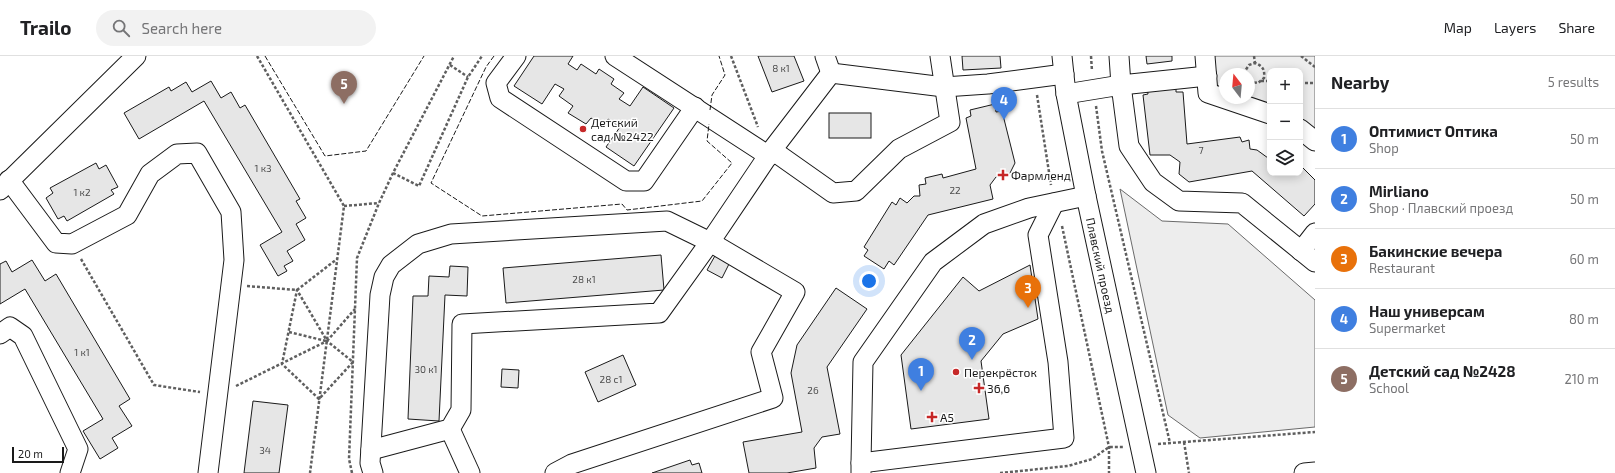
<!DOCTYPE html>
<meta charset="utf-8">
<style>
:root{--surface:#fff;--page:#f2f2f2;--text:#202124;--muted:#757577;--line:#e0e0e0;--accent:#1a73e8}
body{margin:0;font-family:"Exo 2",sans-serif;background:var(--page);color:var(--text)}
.controls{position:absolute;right:12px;top:12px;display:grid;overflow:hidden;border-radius:8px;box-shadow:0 2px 10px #0003}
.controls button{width:36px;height:36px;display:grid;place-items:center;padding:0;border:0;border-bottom:1px solid var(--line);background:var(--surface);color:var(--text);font:20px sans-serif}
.compass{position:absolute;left:1219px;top:12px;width:36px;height:36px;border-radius:50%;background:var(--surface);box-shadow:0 2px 10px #0003;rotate:344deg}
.scale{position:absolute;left:12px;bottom:10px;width:52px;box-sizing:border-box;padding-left:4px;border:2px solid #1a1a1a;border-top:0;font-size:11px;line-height:14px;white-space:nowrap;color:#1a1a1a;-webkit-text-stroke:3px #fff;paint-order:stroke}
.you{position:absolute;left:869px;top:225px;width:14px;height:14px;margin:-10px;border:3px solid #fff;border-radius:50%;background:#1a73e8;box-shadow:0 0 0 6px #1a73e833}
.badge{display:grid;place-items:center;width:26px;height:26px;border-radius:50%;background:var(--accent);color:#fff;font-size:13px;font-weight:700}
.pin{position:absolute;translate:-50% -33px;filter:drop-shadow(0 1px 2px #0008)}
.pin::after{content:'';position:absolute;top:21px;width:14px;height:12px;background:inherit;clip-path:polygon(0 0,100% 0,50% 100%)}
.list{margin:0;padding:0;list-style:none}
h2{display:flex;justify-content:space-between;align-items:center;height:52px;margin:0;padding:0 16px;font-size:17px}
h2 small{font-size:13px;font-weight:400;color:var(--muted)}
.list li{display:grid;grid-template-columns:26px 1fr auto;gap:12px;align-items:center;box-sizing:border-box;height:60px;padding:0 16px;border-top:1px solid var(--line)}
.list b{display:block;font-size:15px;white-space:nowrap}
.list p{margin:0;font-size:13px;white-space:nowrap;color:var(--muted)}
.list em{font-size:13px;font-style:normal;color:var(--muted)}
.icon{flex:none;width:22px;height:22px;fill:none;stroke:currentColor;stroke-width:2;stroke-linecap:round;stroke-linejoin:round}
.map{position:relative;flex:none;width:1315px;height:417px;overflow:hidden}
header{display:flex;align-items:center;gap:24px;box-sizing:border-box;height:56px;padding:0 20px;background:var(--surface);border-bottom:1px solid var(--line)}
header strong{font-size:19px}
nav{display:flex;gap:22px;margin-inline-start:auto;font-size:14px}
.search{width:280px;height:36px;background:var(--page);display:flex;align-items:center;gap:10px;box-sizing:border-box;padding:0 14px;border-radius:22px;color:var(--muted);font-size:15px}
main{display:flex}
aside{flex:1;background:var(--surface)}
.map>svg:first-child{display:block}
.built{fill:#ededed;stroke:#6a6a6a}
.building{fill:#e6e6e6;stroke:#1a1a1a}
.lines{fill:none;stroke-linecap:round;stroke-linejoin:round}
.minor-casing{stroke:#1a1a1a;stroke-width:21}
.path{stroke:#5f5f5f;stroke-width:2.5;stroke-dasharray:3 2;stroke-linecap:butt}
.minor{stroke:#fff;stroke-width:19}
.fence{stroke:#1a1a1a;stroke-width:1;stroke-dasharray:5 2;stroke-linecap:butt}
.poi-dot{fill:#c62828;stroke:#fff;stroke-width:1.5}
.labels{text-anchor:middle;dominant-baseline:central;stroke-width:3;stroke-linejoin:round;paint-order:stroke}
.number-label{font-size:10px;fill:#4d4d4d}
.poi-label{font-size:12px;fill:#1a1a1a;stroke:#fff;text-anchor:start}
.street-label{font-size:12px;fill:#1a1a1a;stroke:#fff}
</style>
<header>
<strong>Trailo</strong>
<div class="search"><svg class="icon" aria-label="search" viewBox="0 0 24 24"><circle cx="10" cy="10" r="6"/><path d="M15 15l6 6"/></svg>Search here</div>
<nav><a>Map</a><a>Layers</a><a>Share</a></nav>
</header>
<main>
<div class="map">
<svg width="1315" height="417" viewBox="0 0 1315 417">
<rect width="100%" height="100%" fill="#fff"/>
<g class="built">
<path d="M1214 0H1315V76L1300 64V15H1270V50L1249 42V18H1225V35L1217 33Z"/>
<path d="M1120 133 1162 165 1228 168 1315 244V371L1200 382 1168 359Z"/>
</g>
<g class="building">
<path d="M534 0H573L568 8 577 14 581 8 596 18 599 13 614 23 611 28 624 37 619 43 630 50 643 31 674 52 634 110 606 91 620 71 608 63 604 70 591 62 586 68 568 57 573 50 559 40 564 33 555 28 542 48 514 30Z"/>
<path d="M758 0H794L804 25 772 36Z"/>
<path d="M962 0H1000L1001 12 963 14Z"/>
<path d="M1146 0H1172V5L1147 8Z"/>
<path d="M211 25 221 42 231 36 240 52 245 49 300 143 296 145 306 162 296 168 305 184 287 195 293 205 284 210 287 215 278 220 260 189 282 176 204 45 139 83 124 57 169 31 171 35 186 26 192 36Z"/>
<path d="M1176 28V36H1183L1187 88 1240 81 1242 86 1249 84 1250 93 1257 94 1268 102 1270 101V117H1300V109L1315 124V148L1304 160 1252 115 1189 126 1179 118 1180 106 1170 99H1150L1143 39 1148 38 1147 31Z"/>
<path d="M995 48 996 56 1002 55 1015 107 1010 117 996 121 990 129 993 143 928 159 894 209 889 205 884 213 864 200 868 194 864 191 892 146 896 149 900 142 907 147 914 140H920L919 129 926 128 925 122 942 118 943 122 976 113 966 62 971 60 970 54Z"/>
<rect x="829" y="57" width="42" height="25"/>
<path d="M96 107 99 113 106 109 118 131 111 134 114 138 67 165 64 160 58 163 46 142 53 137 50 132Z"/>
<path d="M716 198 730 206 722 222 707 214Z"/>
<path d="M661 199 664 234 506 247 503 212Z"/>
<path d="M32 204 45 225 56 218 130 343 119 350 132 370 112 382 118 392 100 403 83 375 103 363 25 233 0 248V208L6 205 12 216Z"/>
<path d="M1030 209 1038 263 1003 278 981 305 989 363 911 373 901 299 963 221 979 235Z"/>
<path d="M450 210 468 211 467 240 445 239 439 365 408 363 413 240H428L429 220 449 221Z"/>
<path d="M836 232 867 253 827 311 840 378 822 381 814 392 816 412 787 417H749L743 386 802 376 791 317 797 289Z"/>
<path d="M623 299 636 329 598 346 585 316Z"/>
<path d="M502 313 519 314 518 332 501 331Z"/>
<path d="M253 345 288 349 279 417H244Z"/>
<path d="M690 404 692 409 699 407 702 417H652Z"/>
</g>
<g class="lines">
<g class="minor-casing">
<g id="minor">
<path d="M516 0 496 27 500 42 626 125H644L695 51"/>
<path d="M615 0 769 100"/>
<path d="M825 0 831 17"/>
<path id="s1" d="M1062 0 1066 38 1086 140 1146 417"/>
<path d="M1119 0 1121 29 1207 20"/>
<path d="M1205 0 1208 37 1270 58"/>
<path d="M831 17 944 31 988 28 1064 18"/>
<path d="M1066 38 1121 29 1129 90 1153 126 1179 145 1242 147 1315 206"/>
<path d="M1300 73 1315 85"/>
<path d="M772 94 833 137 856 135 899 93 950 66 940 0"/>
<path d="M9 124 56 187 72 188 127 159 150 118 177 98 197 97 231 156 234 204 208 417"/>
<path d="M0 134 136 0"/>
<path d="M1301 195 1315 177"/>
<path d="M0 278 10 271 23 280 78 393 70 417"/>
<path d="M450 373 470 417"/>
<path d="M371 394 450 373 461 354 462 268 659 257 710 186 772 94 831 17"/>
<path d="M861 407 863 306 933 206 984 168 1029 152 1086 140"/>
<path d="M373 417 370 407 380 239 384 221 391 209 418 188 451 178 667 165 710 186 795 236 761 296 773 342 572 408 555 417"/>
<path d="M861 417V407L1064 382 1058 306 1038 179 1054 147"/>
<path d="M1304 417 1315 416"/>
</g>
</g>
<g class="path">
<path d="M257 0 344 150 310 417"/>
<path d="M731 0 758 71"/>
<path d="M1091 0 1092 15"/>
<path d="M1254 0 1255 7"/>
<path d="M1301 0 1315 11"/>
<path d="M450 9 468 21"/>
<path d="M1246 18 1245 15 1249 9 1255 7C1263 10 1265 14 1264 22L1258 27 1251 26 1249 24"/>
<path d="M1261 25H1270"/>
<path d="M1300 27H1315"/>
<path d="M1037 39 1051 129"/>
<path d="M1096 50 1102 95 1170 387"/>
<path d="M393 117 419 130 468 21 482 0"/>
<path d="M344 150 379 147"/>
<path d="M1062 170 1109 391V417"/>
<path d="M81 203 154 329 200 336"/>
<path d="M247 230 297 234 337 203"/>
<path d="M289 276 326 285"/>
<path d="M327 285 355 253"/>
<path d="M236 330 327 285 353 306 319 343 282 308 297 234 327 285"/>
<path d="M1184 386 1189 417"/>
<path d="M1158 388 1315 376"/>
<path d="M352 417 349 403 357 202 379 147 393 117 454 0"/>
<path d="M1000 417 1068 410 1092 403 1109 391H1123"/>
</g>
<use href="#minor" class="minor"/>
<g class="fence">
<path d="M265 0 325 100 366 95 424 0"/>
<path d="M494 0 486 11 431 127 482 160 622 148 627 154 702 145 732 107 707 85 709 68"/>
<path d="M710 54 712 39 725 19 719 0"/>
</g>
</g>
<g class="poi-dot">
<circle cx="583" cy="73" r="4"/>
<path d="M1001 113h4v4h4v4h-4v4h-4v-4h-4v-4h4z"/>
<circle cx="956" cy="316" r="4"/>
<path d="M977 326h4v4h4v4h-4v4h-4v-4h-4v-4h4z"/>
<path d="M930 355h4v4h4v4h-4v4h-4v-4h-4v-4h4z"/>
</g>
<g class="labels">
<g class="number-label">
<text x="781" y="12">8 к1</text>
<text x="1201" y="94">7</text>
<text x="263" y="112">1 к3</text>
<text x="955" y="134">22</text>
<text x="82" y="136">1 к2</text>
<text x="584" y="223">28 к1</text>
<text x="82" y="296">1 к1</text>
<text x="426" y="313">30 к1</text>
<text x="611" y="323">28 с1</text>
<text x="813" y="334">26</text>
<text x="265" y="394">34</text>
</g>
<g class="poi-label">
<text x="591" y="66">Детский<tspan x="591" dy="14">сад №2422</tspan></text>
<text x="1011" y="119">Фармленд</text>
<text x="964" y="316">Перекрёсток</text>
<text x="987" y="332">36,6</text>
<text x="940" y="361">А5</text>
</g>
<g class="street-label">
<text stroke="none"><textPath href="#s1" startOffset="213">Плавский проезд</textPath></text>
</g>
</g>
</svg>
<div class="controls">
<button>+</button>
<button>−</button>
<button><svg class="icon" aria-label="layers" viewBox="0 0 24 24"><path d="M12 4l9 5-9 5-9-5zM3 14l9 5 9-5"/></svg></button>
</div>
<svg class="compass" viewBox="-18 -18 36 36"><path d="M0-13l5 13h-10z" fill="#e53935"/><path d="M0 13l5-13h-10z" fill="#757577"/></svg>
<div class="scale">20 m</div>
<div class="you"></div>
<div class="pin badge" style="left:921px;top:335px;background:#3f7fe0">1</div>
<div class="pin badge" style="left:972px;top:304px;background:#3f7fe0">2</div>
<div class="pin badge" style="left:1028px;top:252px;background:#e8710a">3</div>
<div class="pin badge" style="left:1004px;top:64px;background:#3f7fe0">4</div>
<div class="pin badge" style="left:344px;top:48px;background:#8d6e63">5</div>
</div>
<aside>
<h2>Nearby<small>5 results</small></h2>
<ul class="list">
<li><span class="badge" style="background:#3f7fe0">1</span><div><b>Оптимист Оптика</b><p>Shop</p></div><em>50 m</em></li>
<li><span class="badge" style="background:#3f7fe0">2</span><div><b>Mirliano</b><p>Shop · Плавский проезд</p></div><em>50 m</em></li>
<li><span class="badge" style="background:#e8710a">3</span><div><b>Бакинские вечера</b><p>Restaurant</p></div><em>60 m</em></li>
<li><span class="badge" style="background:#3f7fe0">4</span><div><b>Наш универсам</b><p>Supermarket</p></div><em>80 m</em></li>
<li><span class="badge" style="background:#8d6e63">5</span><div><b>Детский сад №2428</b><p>School</p></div><em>210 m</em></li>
</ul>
</aside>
</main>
